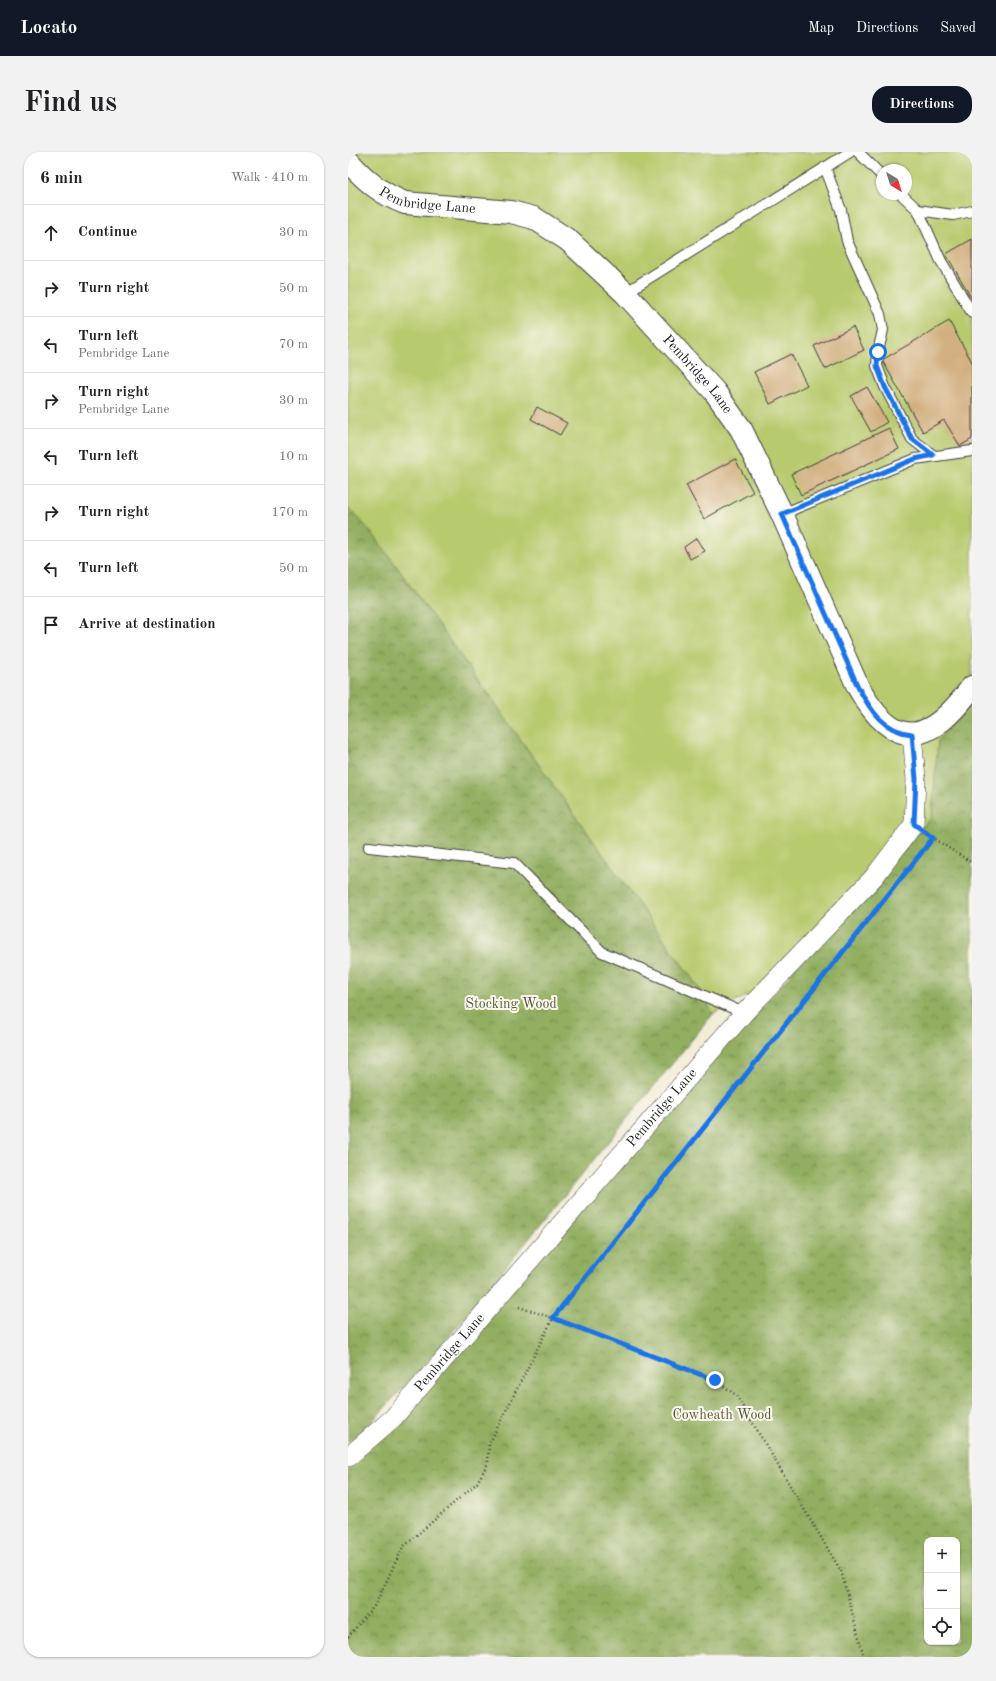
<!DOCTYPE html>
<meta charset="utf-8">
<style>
:root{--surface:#fff;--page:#f2f2f2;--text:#202124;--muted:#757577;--line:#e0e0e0;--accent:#111827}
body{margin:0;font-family:"Old Standard TT",serif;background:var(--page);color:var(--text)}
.controls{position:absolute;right:12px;bottom:12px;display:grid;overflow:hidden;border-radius:8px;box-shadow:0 1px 3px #0004}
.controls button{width:36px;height:36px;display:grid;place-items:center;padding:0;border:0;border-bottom:1px solid var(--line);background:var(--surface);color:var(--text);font:20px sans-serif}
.compass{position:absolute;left:528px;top:12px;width:36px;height:36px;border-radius:50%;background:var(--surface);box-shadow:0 1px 3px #0004;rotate:142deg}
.stop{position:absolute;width:12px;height:12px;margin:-9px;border:3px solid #1a73e8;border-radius:50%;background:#fff}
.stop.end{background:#1a73e8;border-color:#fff;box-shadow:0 1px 4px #0008}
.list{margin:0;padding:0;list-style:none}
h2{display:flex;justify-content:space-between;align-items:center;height:52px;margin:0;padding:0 16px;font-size:17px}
h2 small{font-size:13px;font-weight:400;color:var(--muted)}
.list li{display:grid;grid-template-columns:26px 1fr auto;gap:12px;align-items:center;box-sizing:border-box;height:56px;padding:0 16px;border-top:1px solid var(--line)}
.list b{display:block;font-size:15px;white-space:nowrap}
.list p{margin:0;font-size:13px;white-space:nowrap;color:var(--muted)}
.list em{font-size:13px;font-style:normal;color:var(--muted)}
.icon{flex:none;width:22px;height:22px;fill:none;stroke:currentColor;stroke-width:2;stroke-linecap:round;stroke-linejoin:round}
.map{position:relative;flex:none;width:624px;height:1505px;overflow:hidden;border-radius:16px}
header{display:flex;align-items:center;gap:24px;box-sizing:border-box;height:56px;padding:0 20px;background:var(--accent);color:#fff}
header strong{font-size:19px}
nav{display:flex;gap:22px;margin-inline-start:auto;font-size:14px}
.intro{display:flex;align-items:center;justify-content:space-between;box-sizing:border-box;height:96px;padding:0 24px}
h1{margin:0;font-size:28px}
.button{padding:10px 18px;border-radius:16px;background:var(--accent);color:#fff;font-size:14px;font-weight:700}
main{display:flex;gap:24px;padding:0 24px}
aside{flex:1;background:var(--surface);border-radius:16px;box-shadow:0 1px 3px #0004}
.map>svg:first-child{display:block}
.grass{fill:#b8ca6e;stroke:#6a7345;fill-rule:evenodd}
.forest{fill:url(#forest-crowns);stroke:#57653e;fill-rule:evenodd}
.building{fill:#d2af80}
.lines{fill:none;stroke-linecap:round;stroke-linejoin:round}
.service-casing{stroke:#3c3b38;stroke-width:12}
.minor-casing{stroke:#3c3b38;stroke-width:20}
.tertiary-casing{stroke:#3c3b38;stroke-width:24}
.path{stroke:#3c3b38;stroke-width:2.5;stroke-dasharray:1 3;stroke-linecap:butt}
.service{stroke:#fff;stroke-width:10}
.minor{stroke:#fff;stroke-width:19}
.tertiary{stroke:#fff;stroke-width:22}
.route{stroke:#1a73e8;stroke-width:5}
.labels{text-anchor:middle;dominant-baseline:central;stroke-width:4;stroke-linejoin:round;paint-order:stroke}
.street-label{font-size:14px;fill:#1c1c1c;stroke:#fbf7ec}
.park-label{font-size:14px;fill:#535939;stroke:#fbf7ec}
</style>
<header>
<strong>Locato</strong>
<nav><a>Map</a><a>Directions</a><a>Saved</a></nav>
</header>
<div class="intro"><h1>Find us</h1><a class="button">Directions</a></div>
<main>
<aside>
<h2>6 min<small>Walk · 410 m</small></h2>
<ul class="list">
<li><svg class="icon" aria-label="ahead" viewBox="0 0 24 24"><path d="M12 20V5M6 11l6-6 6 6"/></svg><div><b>Continue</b></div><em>30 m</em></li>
<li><svg class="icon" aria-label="right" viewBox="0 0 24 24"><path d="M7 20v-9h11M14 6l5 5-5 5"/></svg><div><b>Turn right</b></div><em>50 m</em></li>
<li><svg class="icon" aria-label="left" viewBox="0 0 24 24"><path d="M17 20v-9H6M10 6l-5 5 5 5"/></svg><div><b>Turn left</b><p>Pembridge Lane</p></div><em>70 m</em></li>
<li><svg class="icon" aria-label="right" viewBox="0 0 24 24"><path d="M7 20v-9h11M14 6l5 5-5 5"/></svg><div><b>Turn right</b><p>Pembridge Lane</p></div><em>30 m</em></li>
<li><svg class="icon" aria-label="left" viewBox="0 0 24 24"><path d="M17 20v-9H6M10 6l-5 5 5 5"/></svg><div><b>Turn left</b></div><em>10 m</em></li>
<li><svg class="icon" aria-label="right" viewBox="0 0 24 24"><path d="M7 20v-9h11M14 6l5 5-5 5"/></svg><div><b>Turn right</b></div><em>170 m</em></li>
<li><svg class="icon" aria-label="left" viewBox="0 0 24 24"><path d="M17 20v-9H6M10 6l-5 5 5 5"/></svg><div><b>Turn left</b></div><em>50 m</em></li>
<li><svg class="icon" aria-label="arrive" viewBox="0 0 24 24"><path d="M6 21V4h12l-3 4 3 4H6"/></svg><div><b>Arrive at destination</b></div></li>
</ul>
</aside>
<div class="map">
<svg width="624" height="1505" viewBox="0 0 624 1505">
<defs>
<pattern id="forest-crowns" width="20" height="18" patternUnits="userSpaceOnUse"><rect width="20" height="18" fill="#92ae61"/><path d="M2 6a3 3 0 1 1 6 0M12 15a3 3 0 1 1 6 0" fill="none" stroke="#768d4f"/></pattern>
</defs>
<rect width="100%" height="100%" fill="#fbf7ec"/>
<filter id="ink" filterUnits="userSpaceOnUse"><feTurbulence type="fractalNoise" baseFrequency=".025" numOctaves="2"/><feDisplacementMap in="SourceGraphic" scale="8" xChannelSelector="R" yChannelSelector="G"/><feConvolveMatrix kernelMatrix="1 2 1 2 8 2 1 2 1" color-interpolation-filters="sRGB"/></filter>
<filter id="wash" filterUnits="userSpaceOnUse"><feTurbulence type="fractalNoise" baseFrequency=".012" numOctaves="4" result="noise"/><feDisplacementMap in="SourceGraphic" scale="16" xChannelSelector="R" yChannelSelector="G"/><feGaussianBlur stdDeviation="0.9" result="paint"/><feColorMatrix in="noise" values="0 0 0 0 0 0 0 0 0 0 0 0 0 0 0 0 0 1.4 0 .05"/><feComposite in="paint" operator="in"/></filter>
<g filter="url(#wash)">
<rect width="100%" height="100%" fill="#f2edd7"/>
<path class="grass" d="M0 0H624V550L590 588 584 665 444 819 365 862 350 835 28 386 0 355ZM534 18H558V42H534Z"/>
<g class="forest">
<path d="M0 355 28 386 350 835 365 862 94 1193 20 1274 0 1290Z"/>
<path d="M624 550V1505H0V1314L584 665 590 588ZM579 1388H609V1490H579Z"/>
</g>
<g id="blocks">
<g class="building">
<path d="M624 87V147L598 102Z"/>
<path d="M601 169 624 210V287L612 294 596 268 575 280 534 208Z"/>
<path d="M505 175 516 198 477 217 466 194Z"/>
<path d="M443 202 459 233 422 252 406 220Z"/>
<path d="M519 235 539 270 523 280 503 244Z"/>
<path d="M189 255 219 271 212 283 183 267Z"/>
<path d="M541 276 551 297 453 343 443 322Z"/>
<path d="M387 307 405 340 356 367 338 333Z"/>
<path d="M349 386 357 399 342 407 336 395Z"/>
</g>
</g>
</g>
<g filter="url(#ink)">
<use href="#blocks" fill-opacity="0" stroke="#3c3b38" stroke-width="1"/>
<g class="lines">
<g class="service-casing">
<g id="service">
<path d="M510 0 534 24"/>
<path d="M477 15 493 58 499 89 532 162 535 178 530 200 529 214 537 235 564 287 585 303"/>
<path d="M553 42 570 58 605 63 624 59"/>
<path d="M570 58 593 109 624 161"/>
<path d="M277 141 502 0"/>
<path d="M434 362 567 307 624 299"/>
<path d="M21 695 166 711 254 800 396 861"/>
</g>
</g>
<g class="minor-casing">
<g id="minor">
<path id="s1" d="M0 1305 45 1266 396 861 526 725 566 672 568 627 564 582"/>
</g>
</g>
<g class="tertiary-casing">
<g id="tertiary">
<path id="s2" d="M0 9C17 28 33 42 57 51L163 60 186 66 220 88 277 141 367 240 393 277 434 362 510 535C548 603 582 591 624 535"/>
</g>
</g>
<g class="path">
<path d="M584 685 624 711"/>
<path d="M577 697 585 686"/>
<path d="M171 1155 205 1166 367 1228 388 1243 493 1419 516 1505"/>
<path d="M0 1485 27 1453 55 1395 129 1331 140 1311 141 1292 205 1166 537 748"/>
</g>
<use href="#service" class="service"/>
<use href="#minor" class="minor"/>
<use href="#tertiary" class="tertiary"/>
</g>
</g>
<g class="lines" filter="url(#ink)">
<path class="route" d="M367 1228 205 1166 585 686 566 672 568 627 564 582C535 579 523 559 510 535L434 362 567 307 585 303 564 287 537 235 529 214 530 200"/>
</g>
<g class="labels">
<g class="street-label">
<text stroke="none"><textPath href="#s2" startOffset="93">Pembridge Lane</textPath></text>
<text stroke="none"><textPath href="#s2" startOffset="429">Pembridge Lane</textPath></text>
<text stroke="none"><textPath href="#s1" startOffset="470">Pembridge Lane</textPath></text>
<text stroke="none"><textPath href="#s1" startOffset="146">Pembridge Lane</textPath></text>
</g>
<g class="park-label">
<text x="163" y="852">Stocking Wood</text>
<text x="374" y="1263">Cowheath Wood</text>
</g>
</g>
</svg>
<div class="controls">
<button>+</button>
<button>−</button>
<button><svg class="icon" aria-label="locate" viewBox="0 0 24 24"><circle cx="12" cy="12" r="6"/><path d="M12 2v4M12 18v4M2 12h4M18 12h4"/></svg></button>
</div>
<svg class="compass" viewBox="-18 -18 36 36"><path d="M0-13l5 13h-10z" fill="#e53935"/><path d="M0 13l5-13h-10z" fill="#757577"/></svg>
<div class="stop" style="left:530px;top:200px"></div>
<div class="stop end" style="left:367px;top:1228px"></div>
</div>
</main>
